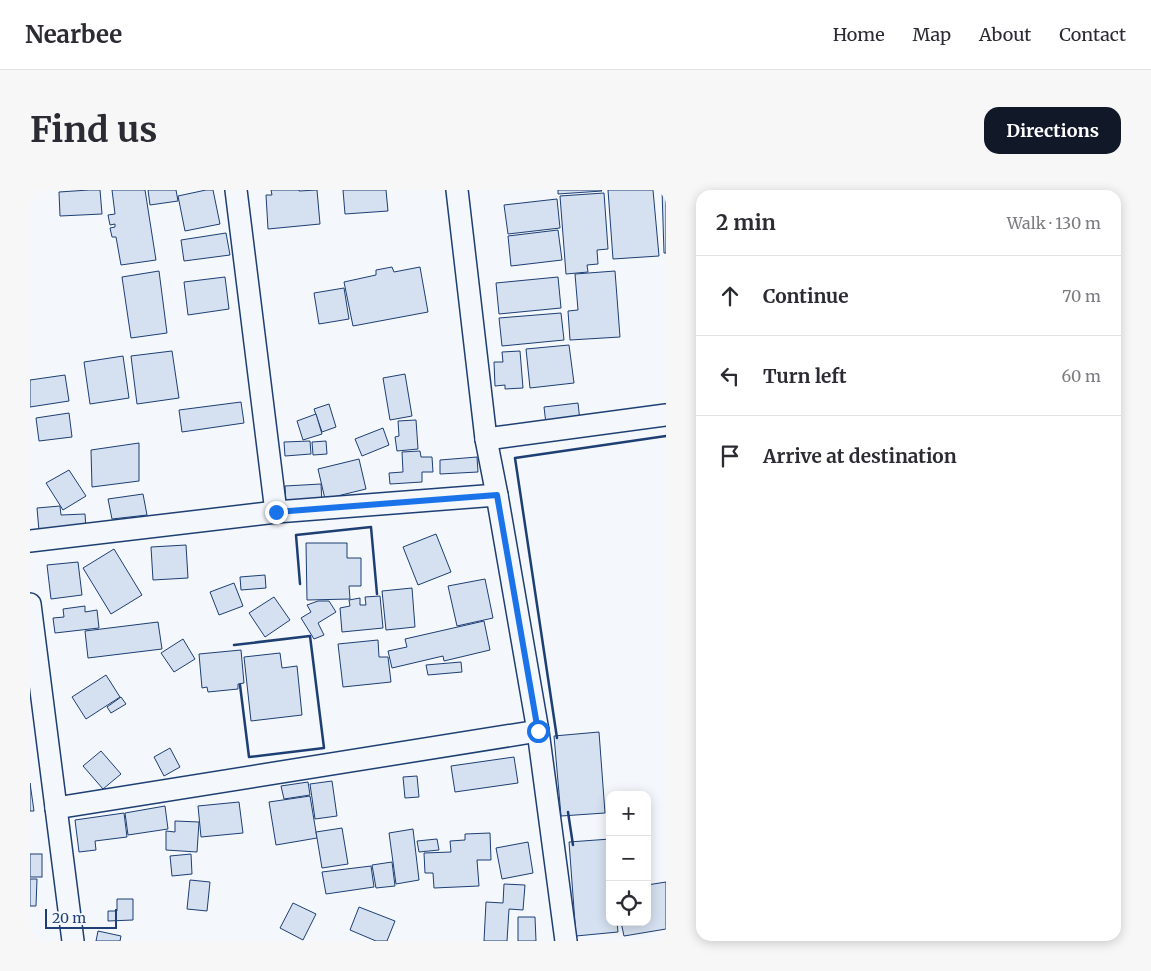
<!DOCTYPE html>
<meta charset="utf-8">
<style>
:root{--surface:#fff;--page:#f7f7f7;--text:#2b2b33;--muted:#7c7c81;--line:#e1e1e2;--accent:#111827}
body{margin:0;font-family:Merriweather,serif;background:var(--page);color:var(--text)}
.controls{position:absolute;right:15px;bottom:15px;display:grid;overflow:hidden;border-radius:10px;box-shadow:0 2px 12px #0003}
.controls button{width:45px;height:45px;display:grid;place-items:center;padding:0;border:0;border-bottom:1px solid var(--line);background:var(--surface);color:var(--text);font:25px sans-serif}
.scale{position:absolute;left:15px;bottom:12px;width:72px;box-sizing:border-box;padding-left:5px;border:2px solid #1d3f73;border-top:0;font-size:14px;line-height:18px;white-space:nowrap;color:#1d3f73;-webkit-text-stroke:4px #f4f7fb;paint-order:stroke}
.stop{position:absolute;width:15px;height:15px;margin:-11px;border:4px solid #1a73e8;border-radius:50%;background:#fff}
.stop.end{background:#1a73e8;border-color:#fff;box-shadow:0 1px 5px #0008}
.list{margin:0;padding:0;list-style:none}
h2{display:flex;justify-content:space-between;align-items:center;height:65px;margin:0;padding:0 20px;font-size:21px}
h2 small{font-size:16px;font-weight:400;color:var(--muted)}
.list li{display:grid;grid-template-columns:32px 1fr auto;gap:15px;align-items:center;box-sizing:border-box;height:80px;padding:0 20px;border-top:1px solid var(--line)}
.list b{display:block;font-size:19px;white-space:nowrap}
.list em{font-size:16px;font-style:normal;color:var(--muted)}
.icon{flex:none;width:28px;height:28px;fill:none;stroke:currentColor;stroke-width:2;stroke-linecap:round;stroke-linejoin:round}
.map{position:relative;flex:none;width:636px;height:751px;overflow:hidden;border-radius:15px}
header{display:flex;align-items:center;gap:30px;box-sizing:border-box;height:70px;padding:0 25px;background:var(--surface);border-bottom:1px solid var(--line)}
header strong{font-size:24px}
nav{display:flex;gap:28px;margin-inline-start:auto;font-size:18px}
.intro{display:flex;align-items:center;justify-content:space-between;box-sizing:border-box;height:120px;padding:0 30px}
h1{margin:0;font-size:35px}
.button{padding:12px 22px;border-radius:15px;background:var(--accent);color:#fff;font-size:18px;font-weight:700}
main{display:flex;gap:30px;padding:0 30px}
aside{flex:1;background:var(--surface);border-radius:15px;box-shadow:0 2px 12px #0003}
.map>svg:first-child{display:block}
.building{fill:#d5e0f0;stroke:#1d3f73}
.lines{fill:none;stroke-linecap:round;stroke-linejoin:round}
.street-casing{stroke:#1d3f73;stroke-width:24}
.street{stroke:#f4f7fb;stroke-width:21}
.wall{stroke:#1d3f73;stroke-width:2.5}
.route{stroke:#1a73e8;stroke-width:6}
</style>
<header>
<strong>Nearbee</strong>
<nav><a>Home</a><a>Map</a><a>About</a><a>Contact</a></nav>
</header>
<div class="intro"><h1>Find us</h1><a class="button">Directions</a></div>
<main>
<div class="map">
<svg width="636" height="751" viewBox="0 0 636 751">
<rect width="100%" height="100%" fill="#f4f7fb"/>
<g class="building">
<path d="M59 0H70L72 24 30 26 29 2Z"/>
<path d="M82 0H115L126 70 91 75 86 47H82L80 38 85 37V34L80 35 78 25 85 24Z"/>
<path d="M118 0H146L148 11 120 15Z"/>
<path d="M176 0H183L190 34 155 41 148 6Z"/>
<path d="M241 0H269V1L287 0 290 34 238 39 236 5H242Z"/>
<path d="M313 0H356L358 21 315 24Z"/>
<path d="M528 0H571L572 1 528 4Z"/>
<path d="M578 0H623L629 66 583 69Z"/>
<path d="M632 0H636V63H634Z"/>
<path d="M574 3 578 59 567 60 568 74 557 75 558 82 536 84 530 6Z"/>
<path d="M527 9 530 38 478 44 474 15Z"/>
<path d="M528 40 532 70 481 76 478 46Z"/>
<path d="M196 43 200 65 154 71 151 50Z"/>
<path d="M362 77 364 82 390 77 398 122 323 136 314 92 346 85V80Z"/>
<path d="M129 81 137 143 101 148 92 87Z"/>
<path d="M585 81 590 147 540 150 538 121 548 120 545 84Z"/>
<path d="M195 87 199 119 158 125 154 92Z"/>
<path d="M528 87 531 118 469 124 466 93Z"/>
<path d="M314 98 319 129 289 134 284 103Z"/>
<path d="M531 123 534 150 472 156 469 128Z"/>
<path d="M539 155 544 193 500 198 496 159Z"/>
<path d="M142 161 149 208 107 214 101 166Z"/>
<path d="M490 161 493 198 475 199V195L465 196 464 172H473L472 162Z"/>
<path d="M93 166 99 208 60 214 54 172Z"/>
<path d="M375 184 382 226 360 230 353 188Z"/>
<path d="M35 185 39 211 0 217V190Z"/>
<path d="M211 212 214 233 152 242 149 220Z"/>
<path d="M548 213 550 231 516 234 514 217Z"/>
<path d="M299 214 306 237 292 242 284 219Z"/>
<path d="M39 223 42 247 9 251 6 228Z"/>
<path d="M286 224 292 244 273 250 267 231Z"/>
<path d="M386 230 388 259 367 261 365 247 369 246 368 231Z"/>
<path d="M353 238 359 255 332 266 325 249Z"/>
<path d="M280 251 281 264 255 266 254 252Z"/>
<path d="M296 251 297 264 283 265 282 252Z"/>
<path d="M109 253V291L62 297 61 260Z"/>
<path d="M390 261 391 267H402L403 282H392V292L360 294 359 283 373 282 372 262Z"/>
<path d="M447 267 448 282 410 284V270Z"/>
<path d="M329 269 336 299 295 309 288 279Z"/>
<path d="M39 280 56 306 33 320 16 293Z"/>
<path d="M291 294 292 313 256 315 255 296Z"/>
<path d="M113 304 117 325 82 329 78 309Z"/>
<path d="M30 316 31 325 55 324 56 338 9 341 7 318Z"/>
<path d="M406 344 421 382 388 395 373 357Z"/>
<path d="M276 353H317V368H331V396H319L320 409 277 410Z"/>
<path d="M156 355 158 388 123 390 121 357Z"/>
<path d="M84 359 112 405 81 424 53 378Z"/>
<path d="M48 372 52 405 21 409 17 375Z"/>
<path d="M235 385 236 398 211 400 210 387Z"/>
<path d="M455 389 463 428 427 436 418 396Z"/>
<path d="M204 393 213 416 189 425 180 402Z"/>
<path d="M382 398 385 437 356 440 352 401Z"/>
<path d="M350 406 353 438 312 442 310 418 320 416 319 410 330 408V415H336L335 407Z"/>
<path d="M244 407 260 430 235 447 219 423Z"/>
<path d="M288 411H299L306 422 288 433 294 445 284 449 271 428 281 422 277 415Z"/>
<path d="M55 416V422L67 420 69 438 25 443 23 428 34 427 33 419Z"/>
<path d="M454 431 460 460 414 471 413 466 362 478 358 461 377 457 375 449Z"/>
<path d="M128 432 132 459 58 468 55 441Z"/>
<path d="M153 449 165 469 144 482 131 463Z"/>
<path d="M348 450 349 467H358L361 492 313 497 308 454Z"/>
<path d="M211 460 214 493 208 494V499L178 502 177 497 172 498 169 464Z"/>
<path d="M250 463 252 478 267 476 272 525 221 531 214 467Z"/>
<path d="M431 472 432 482 398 485 396 475Z"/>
<path d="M76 485 90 507 56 529 42 507Z"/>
<path d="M91 507 96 514 81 523 77 517Z"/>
<path d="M569 542 575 623 531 626 524 546Z"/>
<path d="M140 558 150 577 134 586 124 567Z"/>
<path d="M71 561 91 584 73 599 53 576Z"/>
<path d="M484 567 488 593 425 602 421 576Z"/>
<path d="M387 586 389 607 375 608 373 587Z"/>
<path d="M302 591 307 626 285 629 280 594Z"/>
<path d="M278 592 280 605 254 609 251 596Z"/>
<path d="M0 593 4 621H0Z"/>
<path d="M280 606 287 648 246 655 239 612Z"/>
<path d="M209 612 213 643 171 647 168 616Z"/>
<path d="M135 616 138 639 98 645 95 623Z"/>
<path d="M94 623 97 647 65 651 66 660 49 662 45 630Z"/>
<path d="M145 631 169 632 167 662 136 660V641L145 642Z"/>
<path d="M312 638 318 674 292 678 286 642Z"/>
<path d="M383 639 389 690 366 694 359 643Z"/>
<path d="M460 643 461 670H447L449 696 404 698 403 683H395L394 663 421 662 420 651 435 650V644Z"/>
<path d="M407 649 409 660 389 662 387 651Z"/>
<path d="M580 649V732H587L588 742 546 746 539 652Z"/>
<path d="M498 652 503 683 472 689 466 658Z"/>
<rect x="0" y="664" width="12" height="23"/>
<path d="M161 664 162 684 142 686 140 666Z"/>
<path d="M362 672 365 696 346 698 342 675Z"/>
<path d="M341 676 344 697 296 704 292 682Z"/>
<path d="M0 689H7L6 716H0Z"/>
<path d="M160 690 180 692 177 721 157 719Z"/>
<path d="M636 692V739L594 746 591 732H617V695Z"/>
<path d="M474 694 495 695 493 720 479 719 477 751H454L456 712 473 713Z"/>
<path d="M87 709H103V730L78 731V721H87Z"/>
<path d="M263 713 286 724 273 750 250 738Z"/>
<path d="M329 717 365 731 357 751H346L320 740Z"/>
<path d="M488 727H505L506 751H488Z"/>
<path d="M68 741 91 746 90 751H66Z"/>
</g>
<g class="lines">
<g class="street-casing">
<g id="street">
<path d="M206 0 246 322"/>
<path d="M427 0 456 249 467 305 508 541 536 751"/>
<path d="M456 249 636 225"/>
<path d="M0 351 246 322 467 305"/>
<path d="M0 414 43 751"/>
<path d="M26 618 508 541"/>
</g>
</g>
<use href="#street" class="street"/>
<g class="wall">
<path d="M270 394 266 345 341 337 347 404"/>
<path d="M204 455 280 446 294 558 219 567 210 495"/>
<path d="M527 548 485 268 636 246"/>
<path d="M538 622 543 655"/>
</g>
</g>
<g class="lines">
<path class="route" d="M246 322 467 305 508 541"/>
</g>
</svg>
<div class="controls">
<button>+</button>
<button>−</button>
<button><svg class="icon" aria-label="locate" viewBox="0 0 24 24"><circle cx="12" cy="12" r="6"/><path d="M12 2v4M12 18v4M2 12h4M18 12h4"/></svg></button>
</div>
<div class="scale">20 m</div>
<div class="stop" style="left:508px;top:541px"></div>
<div class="stop end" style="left:246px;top:322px"></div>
</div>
<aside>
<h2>2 min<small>Walk · 130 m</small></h2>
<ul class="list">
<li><svg class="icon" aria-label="ahead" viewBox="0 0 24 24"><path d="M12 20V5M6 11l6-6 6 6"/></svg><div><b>Continue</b></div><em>70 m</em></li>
<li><svg class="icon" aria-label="left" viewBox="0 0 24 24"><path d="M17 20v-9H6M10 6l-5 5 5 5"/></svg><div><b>Turn left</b></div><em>60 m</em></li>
<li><svg class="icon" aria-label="arrive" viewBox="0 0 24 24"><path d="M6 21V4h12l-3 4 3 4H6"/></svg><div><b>Arrive at destination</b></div></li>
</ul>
</aside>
</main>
